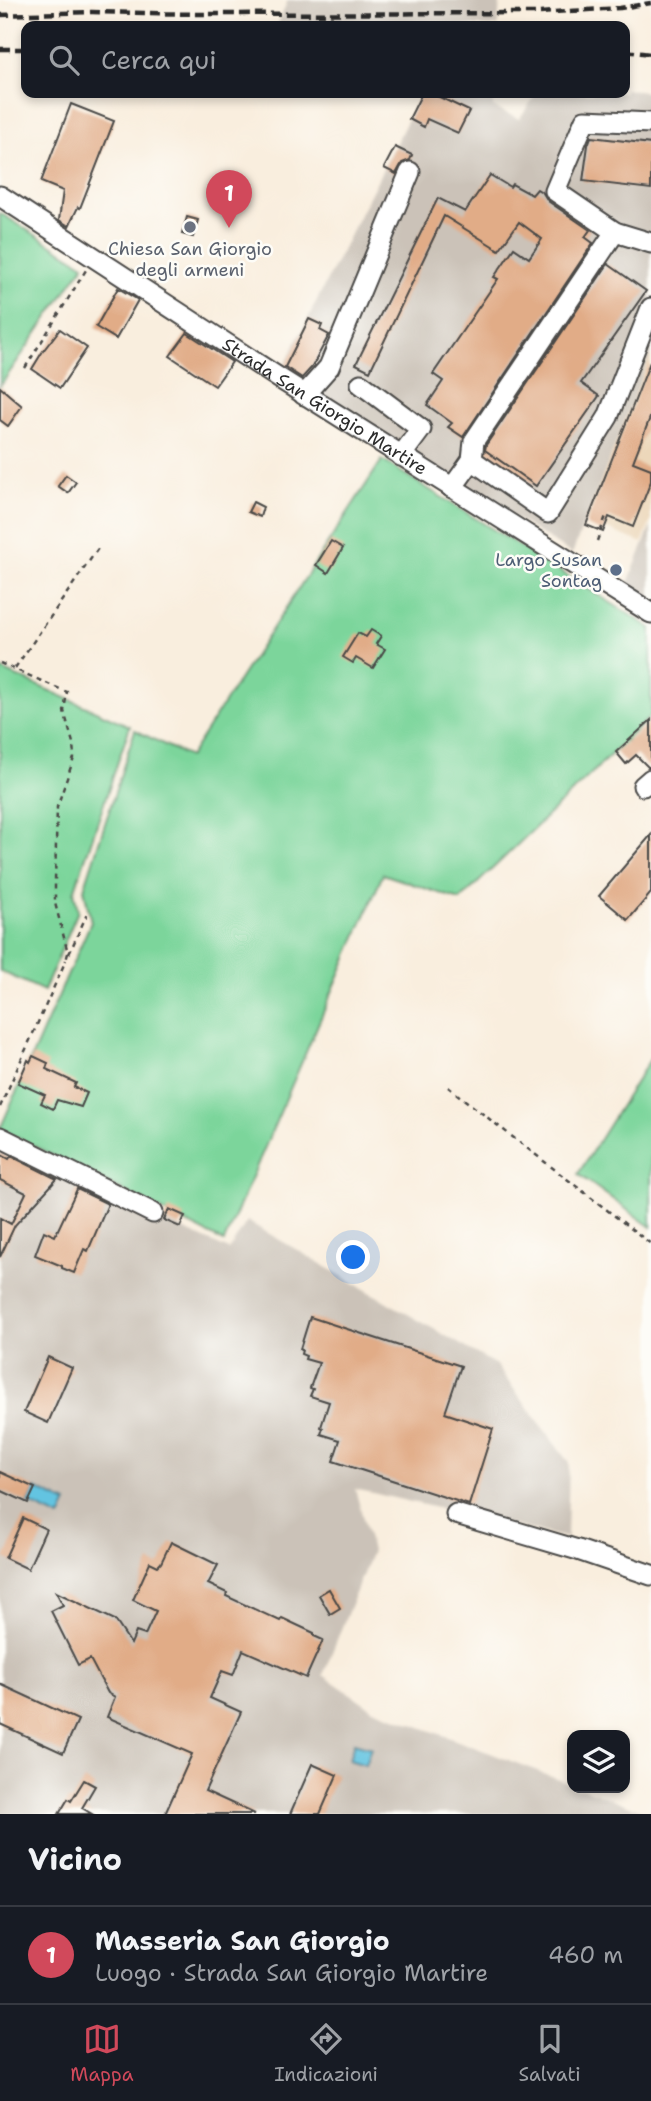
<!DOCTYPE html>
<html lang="it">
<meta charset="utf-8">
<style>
:root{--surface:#171b24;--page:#20242c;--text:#f1f3f6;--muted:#9ea1a6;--line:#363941;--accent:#d1495b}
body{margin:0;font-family:"Shantell Sans",sans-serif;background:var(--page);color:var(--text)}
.controls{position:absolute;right:21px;bottom:21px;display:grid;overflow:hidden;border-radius:14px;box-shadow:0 4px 10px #0003}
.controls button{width:63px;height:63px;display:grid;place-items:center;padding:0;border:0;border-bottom:2px solid var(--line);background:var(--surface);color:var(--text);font:35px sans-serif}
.you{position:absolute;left:354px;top:1258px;width:24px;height:24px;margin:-18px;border:5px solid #fff;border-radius:50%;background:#1a73e8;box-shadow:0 0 0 10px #1a73e833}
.badge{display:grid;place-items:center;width:46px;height:46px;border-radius:50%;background:var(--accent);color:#fff;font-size:23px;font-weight:700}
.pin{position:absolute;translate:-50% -58px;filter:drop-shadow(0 2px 4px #0008)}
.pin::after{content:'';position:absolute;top:37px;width:24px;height:21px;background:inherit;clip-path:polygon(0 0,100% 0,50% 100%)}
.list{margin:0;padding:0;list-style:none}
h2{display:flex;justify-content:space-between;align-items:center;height:91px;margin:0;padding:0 28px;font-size:30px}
h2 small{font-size:23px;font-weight:400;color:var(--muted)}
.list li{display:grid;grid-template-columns:46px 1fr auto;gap:21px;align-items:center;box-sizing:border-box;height:98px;padding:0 28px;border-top:2px solid var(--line)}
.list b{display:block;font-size:26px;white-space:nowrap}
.list p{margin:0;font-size:23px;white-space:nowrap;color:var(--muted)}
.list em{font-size:23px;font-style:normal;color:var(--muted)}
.icon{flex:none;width:38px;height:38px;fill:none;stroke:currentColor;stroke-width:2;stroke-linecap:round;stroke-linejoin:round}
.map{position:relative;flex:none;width:651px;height:1814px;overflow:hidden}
.search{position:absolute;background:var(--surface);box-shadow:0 4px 10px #0003;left:21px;right:21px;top:21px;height:77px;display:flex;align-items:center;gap:18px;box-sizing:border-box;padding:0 24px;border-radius:14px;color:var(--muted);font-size:26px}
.sheet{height:189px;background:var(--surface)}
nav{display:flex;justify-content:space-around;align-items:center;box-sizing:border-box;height:98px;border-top:2px solid var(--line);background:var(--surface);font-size:19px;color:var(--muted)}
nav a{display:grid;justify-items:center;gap:4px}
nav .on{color:var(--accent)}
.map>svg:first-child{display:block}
.built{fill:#ecd7ba}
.industrial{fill:#cbc2b8}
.green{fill:#7bd59b;stroke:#538063;stroke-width:2}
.water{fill:#63c4e1;stroke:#477886;stroke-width:2}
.building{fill:#e1ac87}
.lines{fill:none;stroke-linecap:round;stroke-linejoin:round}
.minor-casing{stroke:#4a4846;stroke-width:23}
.path{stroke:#4a4846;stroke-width:2.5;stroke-dasharray:5 5;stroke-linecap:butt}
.minor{stroke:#fff;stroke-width:19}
.rail{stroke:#2b2b2b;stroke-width:4.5;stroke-dasharray:10 5;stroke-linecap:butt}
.worship-dot{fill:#6b7280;stroke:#fdfcf7;stroke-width:2.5}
.service-dot{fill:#5c6f8a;stroke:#fdfcf7;stroke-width:2.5}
.labels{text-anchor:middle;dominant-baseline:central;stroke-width:5;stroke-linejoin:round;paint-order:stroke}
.worship-label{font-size:18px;fill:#5b616d;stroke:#fdfcf7}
.street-label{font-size:18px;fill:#2b2b2b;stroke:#fdfcf7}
.service-label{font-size:18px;fill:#4e5e75;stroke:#fdfcf7;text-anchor:end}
</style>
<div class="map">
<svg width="651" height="1814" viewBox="0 0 651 1814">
<rect width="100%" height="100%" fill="#fdfcf7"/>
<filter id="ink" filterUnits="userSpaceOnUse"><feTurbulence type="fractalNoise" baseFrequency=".0143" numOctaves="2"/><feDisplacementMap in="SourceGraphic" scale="14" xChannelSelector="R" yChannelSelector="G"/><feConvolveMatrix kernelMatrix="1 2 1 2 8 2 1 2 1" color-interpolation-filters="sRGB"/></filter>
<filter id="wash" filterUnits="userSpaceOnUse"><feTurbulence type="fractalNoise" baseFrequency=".00686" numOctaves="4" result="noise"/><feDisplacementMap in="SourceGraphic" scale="28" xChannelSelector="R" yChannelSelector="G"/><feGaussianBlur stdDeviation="1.57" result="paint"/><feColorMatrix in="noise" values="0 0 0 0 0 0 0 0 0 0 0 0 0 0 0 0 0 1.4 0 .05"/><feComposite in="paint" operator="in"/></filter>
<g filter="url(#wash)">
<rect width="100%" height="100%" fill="#f9eede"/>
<path class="built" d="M651 354V521L642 543 585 520Z"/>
<g class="industrial">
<path d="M288 0H500L498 26H277Z"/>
<path d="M625 89 651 93V354L572 554 282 370 421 93H493V107L519 119 537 93H625Z"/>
<path d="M651 526V602L626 588Z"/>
<path d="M0 1147 229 1250 247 1221 496 1365 569 1463 567 1538 355 1489 372 1551 323 1675 373 1709 572 1784V1788H583L651 1814H0Z"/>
</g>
<g class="green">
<path d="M0 213 84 265 0 386Z"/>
<path d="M382 460 651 628V716L460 900 383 874 224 1242 0 1129 91 922 84 889 135 730 189 757Z"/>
<path d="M0 669 130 726 74 892 78 911 44 991 0 971Z"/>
<path d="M651 1058V1227L578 1174Z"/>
</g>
<g class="water">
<path d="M35 1488 67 1503 60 1518 28 1503Z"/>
<path d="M354 1743 371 1748 365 1765 349 1760Z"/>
</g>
<g id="blocks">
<g class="building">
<path d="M422 93H431L469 111 458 133 427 119 424 127 409 119Z"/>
<path d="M71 104 114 121 80 208 78 207 69 226 59 220 63 191 41 182Z"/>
<path d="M591 137 651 144V189L583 181 588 145Z"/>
<path d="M395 147 412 155 410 160 402 163 396 174 384 168Z"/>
<path d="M490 175 510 187 512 184 532 195 537 189 543 193 548 201 590 230 585 237 593 243 463 437 448 427 452 423 427 405 443 381 433 374 498 279 494 277 514 248 529 258 542 239 519 222 499 250 444 216 370 371 356 364 438 198 465 212Z"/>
<path d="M187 217 198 220 193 237 182 234Z"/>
<path d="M608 264 646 291 581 383 599 396 536 486 485 450 486 445Z"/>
<path d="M118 288 138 300 116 339 96 327Z"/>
<path d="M309 319 322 325 320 330 329 335 312 367 302 378 285 367Z"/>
<path d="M60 329 87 348 60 388 32 369 43 351Z"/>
<path d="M187 333 232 362 215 386 170 356Z"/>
<path d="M650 362 651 415 633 462 651 469V481L633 527 609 517 603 532 586 525Z"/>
<path d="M0 387 22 406 8 426 0 420Z"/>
<path d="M66 475 76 482 68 493 58 486Z"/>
<path d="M253 502 263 507 260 517 248 512Z"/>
<path d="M331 541 343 548 328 573 316 565Z"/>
<path d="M371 630 381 636 376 644 385 649 373 668 356 658 353 663 343 657 358 633 366 637Z"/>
<path d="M651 720V767H648L636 755 626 764 616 752Z"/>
<path d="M651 835V893L628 920 599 896Z"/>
<path d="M33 1056 48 1063 46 1069 76 1083 74 1087 87 1093 81 1107 57 1100 53 1109 41 1103 45 1095 18 1083 28 1060 30 1062Z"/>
<path d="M0 1154 9 1159 11 1156 57 1179 15 1225 0 1257V1218L11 1224 26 1193 0 1180Z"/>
<path d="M77 1189 108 1204 88 1251 84 1249 74 1273 62 1268V1266L35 1255 44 1231 55 1236Z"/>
<path d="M169 1209 185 1216 180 1227 164 1220Z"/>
<path d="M310 1317 461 1366 445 1413 493 1429 469 1505 333 1461 340 1440 321 1434 323 1428 321 1427 329 1402 310 1396 313 1389 310 1388 319 1363 305 1359 306 1356 301 1354 302 1350 300 1349Z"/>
<path d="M48 1357 72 1368 48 1423 24 1412Z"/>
<path d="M0 1472 35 1488 28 1503 0 1490Z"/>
<path d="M23 1518 46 1529 28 1569 5 1558Z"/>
<path d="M171 1542 218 1565 208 1584 227 1593 226 1596 280 1621 282 1618 314 1633V1636L323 1640 306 1678 243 1650 233 1675 222 1671 210 1698 241 1712 205 1791 255 1814H165L192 1754 107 1717 115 1697 108 1693 90 1659 78 1665 51 1611 63 1605 56 1592 115 1620 131 1644 136 1632 145 1635 156 1611 133 1600 150 1562 158 1566 161 1563Z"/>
<path d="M329 1589 340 1608 330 1614 319 1595Z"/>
<path d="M0 1684 78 1720 63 1753 0 1724Z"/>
<path d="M312 1764 337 1775 320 1814H290Z"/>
<path d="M84 1780 95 1786 82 1808 92 1814H59L68 1799 71 1801Z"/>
</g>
</g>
</g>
<g filter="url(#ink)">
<use href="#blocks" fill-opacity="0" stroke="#4a4846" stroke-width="2"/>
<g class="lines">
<g class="minor-casing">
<g id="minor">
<path d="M651 123 585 120 555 191 615 232 651 243"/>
<path id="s1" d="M0 196 279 378 651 613"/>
<path d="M361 384 421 429 401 456"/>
<path d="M304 395 329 367 410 172"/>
<path d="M472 460 548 513 608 417 651 308"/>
<path d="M452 488 472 460 474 441 615 232"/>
<path d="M643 786 651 779"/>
<path d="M0 1137 153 1213"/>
<path d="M456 1514 578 1550 651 1575"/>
</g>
</g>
<g class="path">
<path d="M25 368 86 270"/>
<path d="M597 541 606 516"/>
<path d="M0 663 67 692 64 711 73 743 74 758 57 807 55 880V903L68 953 66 961"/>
<path d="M15 668 99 547"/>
<path d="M69 954 87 914"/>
<path d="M448 1087 651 1244"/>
<path d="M0 1107 66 960"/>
</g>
<use href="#minor" class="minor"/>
<g class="rail">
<path d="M0 15 92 12 198 14 538 13 620 8 651 3"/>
<path d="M0 49H26"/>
<path d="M625 51 651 54"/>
</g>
</g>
</g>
<circle class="worship-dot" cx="190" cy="227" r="7"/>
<circle class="service-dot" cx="616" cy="570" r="7"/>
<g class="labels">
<g class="worship-label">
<text x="190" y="249">Chiesa San Giorgio<tspan x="190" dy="21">degli armeni</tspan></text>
</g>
<g class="street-label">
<text stroke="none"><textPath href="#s1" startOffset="387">Strada San Giorgio Martire</textPath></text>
</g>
<g class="service-label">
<text x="602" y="560">Largo Susan<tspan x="602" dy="21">Sontag</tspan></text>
</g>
</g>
</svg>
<div class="controls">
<button><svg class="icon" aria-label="layers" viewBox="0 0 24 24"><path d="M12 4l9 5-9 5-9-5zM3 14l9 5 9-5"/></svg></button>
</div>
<div class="you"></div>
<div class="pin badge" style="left:229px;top:228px">1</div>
<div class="search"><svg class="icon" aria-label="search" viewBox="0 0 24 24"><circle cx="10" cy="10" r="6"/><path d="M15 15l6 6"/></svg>Cerca qui</div>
</div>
<section class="sheet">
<h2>Vicino<small></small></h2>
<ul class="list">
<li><span class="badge">1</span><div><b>Masseria San Giorgio</b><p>Luogo · Strada San Giorgio Martire</p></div><em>460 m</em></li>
</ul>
</section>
<nav>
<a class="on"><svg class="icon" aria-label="map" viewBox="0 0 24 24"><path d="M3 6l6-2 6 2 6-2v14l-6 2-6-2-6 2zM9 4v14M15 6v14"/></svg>Mappa</a>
<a><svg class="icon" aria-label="directions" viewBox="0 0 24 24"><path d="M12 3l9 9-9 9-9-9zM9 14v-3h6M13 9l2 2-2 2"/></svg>Indicazioni</a>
<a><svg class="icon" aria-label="saved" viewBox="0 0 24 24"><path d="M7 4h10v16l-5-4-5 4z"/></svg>Salvati</a>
</nav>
